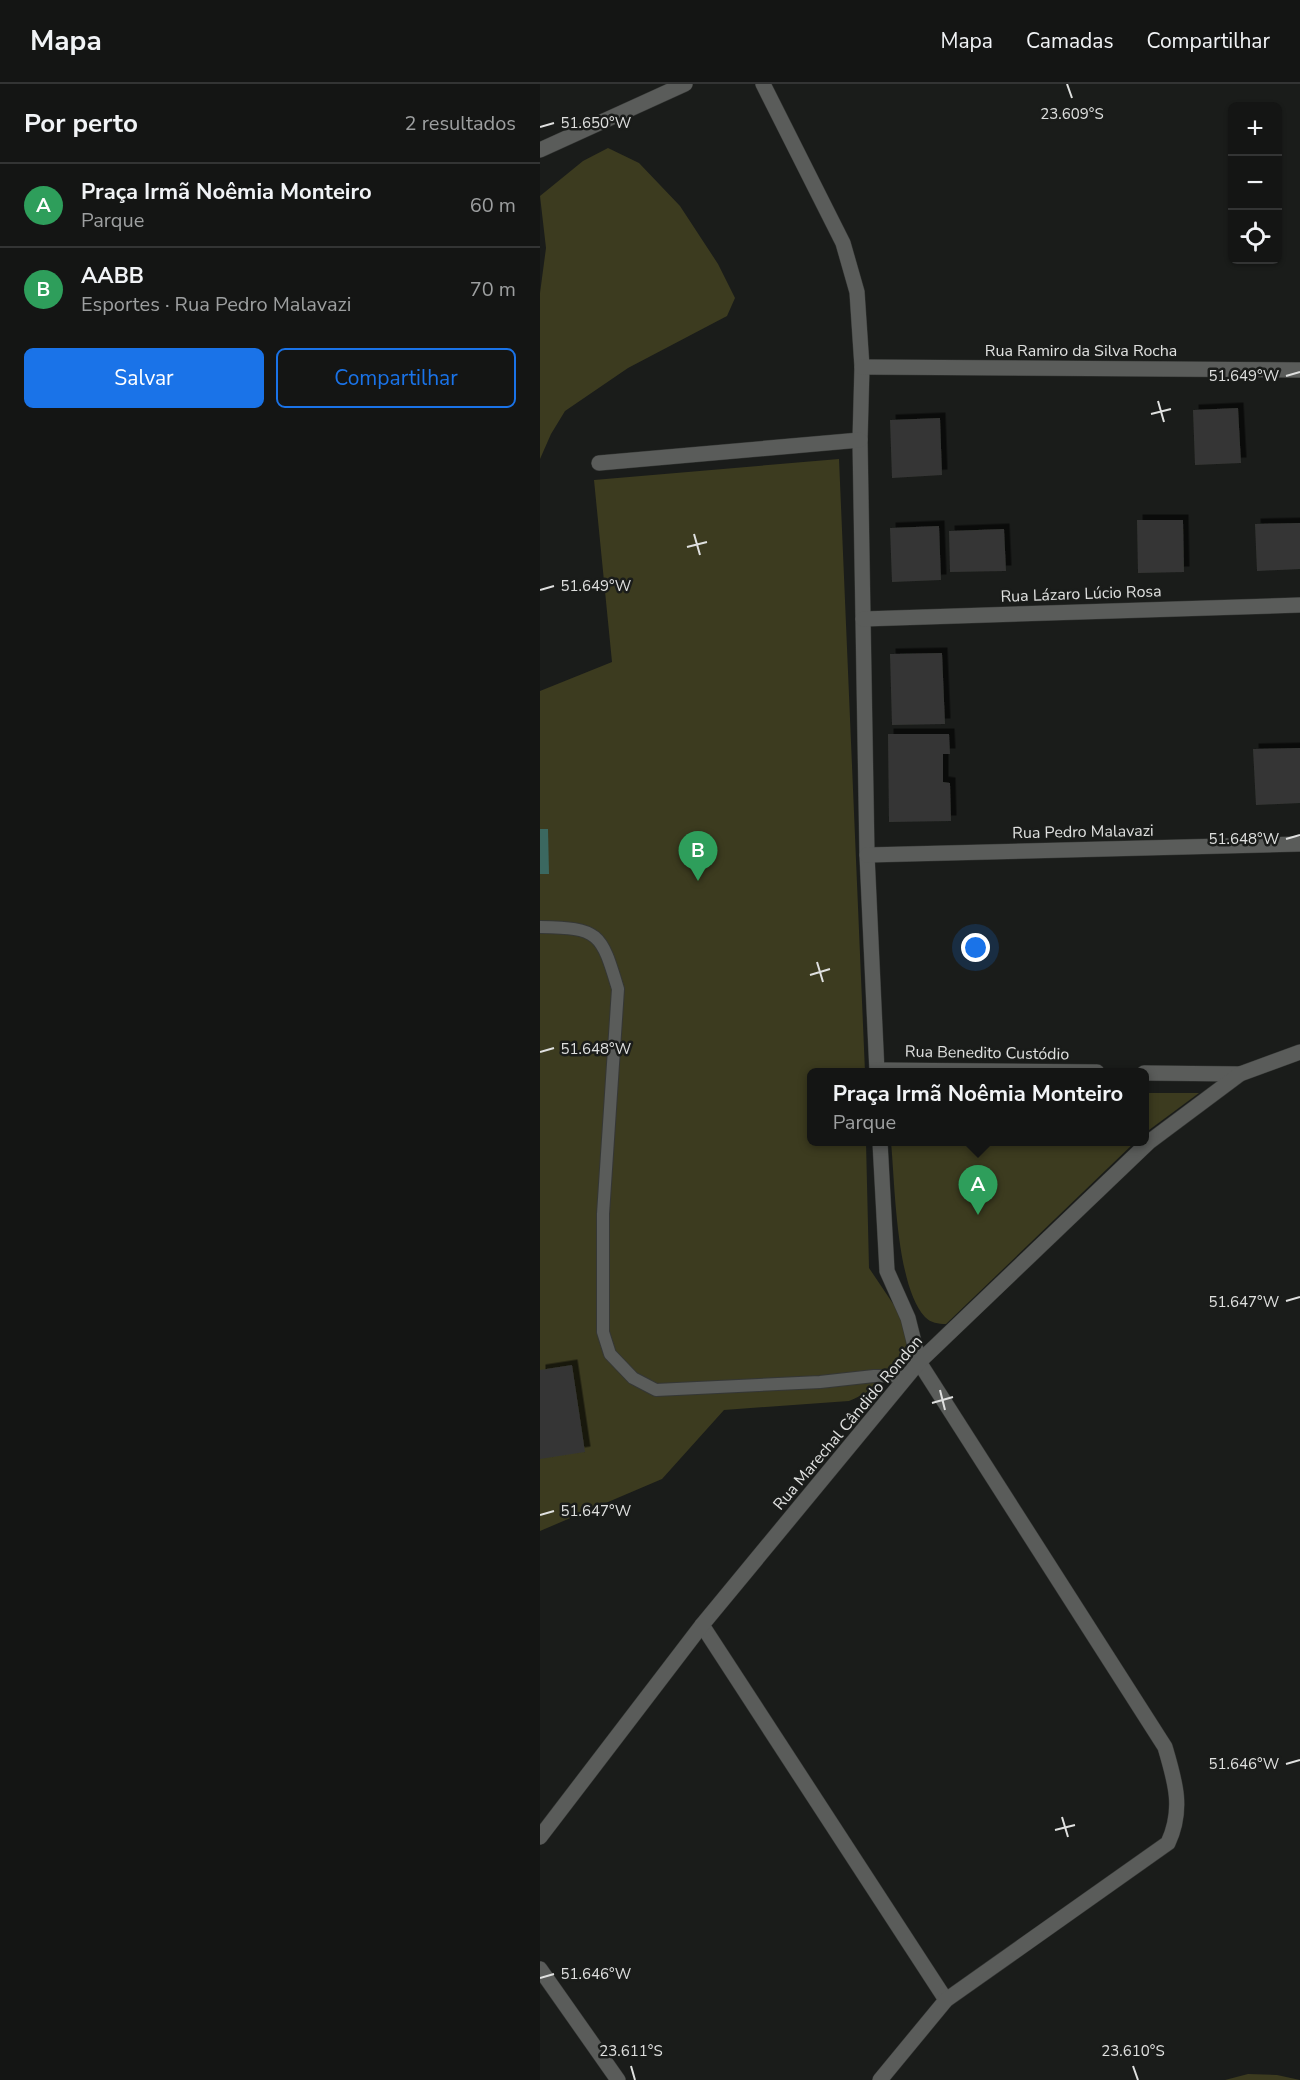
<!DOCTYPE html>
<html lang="pt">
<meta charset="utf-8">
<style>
:root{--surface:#141514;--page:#1d1e1d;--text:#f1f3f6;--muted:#9d9fa0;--line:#333434;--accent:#1a73e8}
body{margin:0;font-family:"Nunito Sans",sans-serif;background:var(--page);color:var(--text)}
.controls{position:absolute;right:18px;top:18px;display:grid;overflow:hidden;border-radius:9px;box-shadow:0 2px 4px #0004}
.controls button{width:54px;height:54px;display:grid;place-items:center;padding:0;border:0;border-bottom:2px solid var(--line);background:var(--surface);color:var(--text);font:30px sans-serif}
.you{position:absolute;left:436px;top:864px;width:21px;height:21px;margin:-15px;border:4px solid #fff;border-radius:50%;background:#1a73e8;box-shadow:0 0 0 9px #1a73e833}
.badge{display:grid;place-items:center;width:39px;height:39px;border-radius:50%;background:var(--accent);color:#fff;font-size:20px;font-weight:700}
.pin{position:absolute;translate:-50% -50px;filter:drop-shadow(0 2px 3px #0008)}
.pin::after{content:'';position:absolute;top:32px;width:21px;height:18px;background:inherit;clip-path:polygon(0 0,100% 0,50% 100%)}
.popup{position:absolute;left:267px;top:984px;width:342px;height:78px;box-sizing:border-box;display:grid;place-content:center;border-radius:9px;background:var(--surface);filter:drop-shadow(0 2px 4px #0005);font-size:20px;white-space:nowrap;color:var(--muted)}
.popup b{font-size:22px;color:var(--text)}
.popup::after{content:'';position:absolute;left:50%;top:100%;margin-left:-12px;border:12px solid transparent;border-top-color:var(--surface)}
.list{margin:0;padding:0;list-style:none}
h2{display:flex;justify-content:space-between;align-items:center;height:78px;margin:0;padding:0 24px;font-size:26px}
h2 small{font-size:20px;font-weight:400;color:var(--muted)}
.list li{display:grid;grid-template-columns:39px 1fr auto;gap:18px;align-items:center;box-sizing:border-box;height:84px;padding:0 24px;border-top:2px solid var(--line)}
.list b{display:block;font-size:22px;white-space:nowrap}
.list p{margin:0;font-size:20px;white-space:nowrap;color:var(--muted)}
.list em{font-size:20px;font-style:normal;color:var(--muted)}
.actions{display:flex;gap:12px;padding:18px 24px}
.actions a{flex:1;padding:14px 0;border:2px solid var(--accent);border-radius:9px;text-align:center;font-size:21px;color:var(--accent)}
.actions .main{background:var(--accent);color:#fff}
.icon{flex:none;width:33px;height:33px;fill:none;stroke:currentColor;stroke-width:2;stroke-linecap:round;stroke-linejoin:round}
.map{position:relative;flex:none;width:760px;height:1996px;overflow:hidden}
header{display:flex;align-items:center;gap:36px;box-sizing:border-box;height:84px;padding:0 30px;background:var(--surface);border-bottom:2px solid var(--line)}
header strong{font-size:28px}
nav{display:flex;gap:33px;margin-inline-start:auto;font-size:21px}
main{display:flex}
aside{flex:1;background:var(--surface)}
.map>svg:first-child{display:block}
.green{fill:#3c3b1f}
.water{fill:#3b6860}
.building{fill:#353634;filter:url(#shadow)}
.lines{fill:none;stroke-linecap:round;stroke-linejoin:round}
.service-casing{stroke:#353735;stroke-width:14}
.minor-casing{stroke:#353735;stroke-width:16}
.tertiary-casing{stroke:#353735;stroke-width:16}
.service{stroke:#5a5c5a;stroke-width:12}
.minor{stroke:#5a5c5a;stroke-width:15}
.tertiary{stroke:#5a5c5a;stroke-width:15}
.ticks{fill:none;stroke:#dfe0df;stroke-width:2}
.labels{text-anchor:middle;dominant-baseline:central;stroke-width:5;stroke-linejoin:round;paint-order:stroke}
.street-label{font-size:16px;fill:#dfe0df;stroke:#1a1c1a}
.ticks-label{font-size:15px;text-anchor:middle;fill:#dfe0df;stroke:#1a1c1a;stroke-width:5;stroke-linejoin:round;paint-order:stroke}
</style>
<header>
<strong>Mapa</strong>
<nav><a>Mapa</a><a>Camadas</a><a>Compartilhar</a></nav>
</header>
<main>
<aside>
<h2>Por perto<small>2 resultados</small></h2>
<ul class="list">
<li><span class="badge" style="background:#2e9e5b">A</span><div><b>Praça Irmã Noêmia Monteiro</b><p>Parque</p></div><em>60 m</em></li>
<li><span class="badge" style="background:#2e9e5b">B</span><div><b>AABB</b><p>Esportes · Rua Pedro Malavazi</p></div><em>70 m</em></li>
</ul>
<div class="actions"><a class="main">Salvar</a><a>Compartilhar</a></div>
</aside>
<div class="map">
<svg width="760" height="1996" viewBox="0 0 760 1996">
<defs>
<filter id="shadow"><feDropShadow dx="5.5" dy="-5.5" stdDeviation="0" flood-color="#0009"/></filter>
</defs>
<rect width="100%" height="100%" fill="#1a1c1a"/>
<g class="green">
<path d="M68 64 99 79 140 122 178 180 195 214 187 232 88 284 25 327 11 350 0 375V209L6 164 0 112 43 77Z"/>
<path d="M299 375 325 988H272V1058H326L329 1184 360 1230 370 1252C360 1281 338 1306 309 1317L184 1326 122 1395 0 1447V607L72 578 54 396Z"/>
<path d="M605 1009H659L605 1049Z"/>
<path d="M351 1058H595L406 1240C398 1240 391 1239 385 1233 356 1202 355 1100 351 1058Z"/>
<path d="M708 1990 737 1991 760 1996H685Z"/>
</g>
<path class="water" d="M0 745H8L9 790H0Z"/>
<g class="building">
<path d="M698 324 701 379 655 381 653 326Z"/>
<path d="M400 334 402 391 352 394 350 336Z"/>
<path d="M597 436H643L644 488 598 489Z"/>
<path d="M760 439V485L717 487 715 440Z"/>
<path d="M399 442 401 496 352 498 350 444Z"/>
<path d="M464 445 466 487 410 488 409 447Z"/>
<path d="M402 569 405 640 352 641 350 570Z"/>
<path d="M348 650H409L410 670H403V698L410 699 411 737 349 738Z"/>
<path d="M760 664V719L716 721 713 665Z"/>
<path d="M32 1281 45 1368 0 1375V1286Z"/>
</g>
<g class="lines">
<g class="service-casing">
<path id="service" d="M0 843C59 844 61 848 78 905L63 1130V1248L70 1270 93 1294 116 1306 280 1298 334 1292H368"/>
</g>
<g class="minor-casing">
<g id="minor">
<path d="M223 0 303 159 317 208 322 283 320 356 327 771 337 988"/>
<path d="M0 66 145 0"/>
<path d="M322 283 760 286"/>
<path d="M59 379 320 356"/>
<path d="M323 535 760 521"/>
<path d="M327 771 760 760"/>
<path d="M337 986 557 988"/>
<path d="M604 989 700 990"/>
<path d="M162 1541 406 1916"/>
<path d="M0 1885 78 1996"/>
<path d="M340 1996 406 1916 628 1759C644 1725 635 1697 625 1663L379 1278 368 1234 347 1187 340 1058"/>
</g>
</g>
<g class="tertiary-casing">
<path id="tertiary" d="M0 1753 162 1541 379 1278 609 1058 700 990 760 968"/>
</g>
<use href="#service" class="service"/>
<use href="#minor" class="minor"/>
<use href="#tertiary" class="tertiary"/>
</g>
<path class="ticks" d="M527 0 532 14M0 43 14 39M746 292 760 288M618 317 624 338M611 330 631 325M154 450 160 471M147 463 167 458M0 506 14 502M746 755 760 751M277 878 283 898M270 891 290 885M0 968 14 964M746 1217 760 1213M400 1306 405 1326M392 1319 413 1313M0 1431 14 1427M746 1680 760 1676M522 1733 528 1753M515 1746 535 1741M0 1894 14 1890M91 1982 95 1996M593 1982 598 1996"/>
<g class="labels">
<g class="street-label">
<text x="541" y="267">Rua Ramiro da Silva Rocha</text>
<text transform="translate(541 510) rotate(-2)">Rua Lázaro Lúcio Rosa</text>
<text transform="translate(543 748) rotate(-1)">Rua Pedro Malavazi</text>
<text transform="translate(447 969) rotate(1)">Rua Benedito Custódio</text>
<text transform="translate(308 1339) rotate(-50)">Rua Marechal Cândido Rondon</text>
</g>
</g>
<g class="ticks-label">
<text x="532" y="35">23.609°S</text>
<text x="56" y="44">51.650°W</text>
<text x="704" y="297">51.649°W</text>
<text x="56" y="507">51.649°W</text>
<text x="704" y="760">51.648°W</text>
<text x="56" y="970">51.648°W</text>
<text x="704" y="1223">51.647°W</text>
<text x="56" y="1432">51.647°W</text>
<text x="704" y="1685">51.646°W</text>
<text x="56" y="1895">51.646°W</text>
<text x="91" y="1972">23.611°S</text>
<text x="593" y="1972">23.610°S</text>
</g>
</svg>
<div class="controls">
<button>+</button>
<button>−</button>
<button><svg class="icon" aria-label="locate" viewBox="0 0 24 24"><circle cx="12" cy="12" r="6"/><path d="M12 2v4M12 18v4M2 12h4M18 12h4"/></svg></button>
</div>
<div class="you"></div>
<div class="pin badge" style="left:438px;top:1131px;background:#2e9e5b">A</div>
<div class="popup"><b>Praça Irmã Noêmia Monteiro</b>Parque</div>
<div class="pin badge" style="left:158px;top:797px;background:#2e9e5b">B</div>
</div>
</main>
